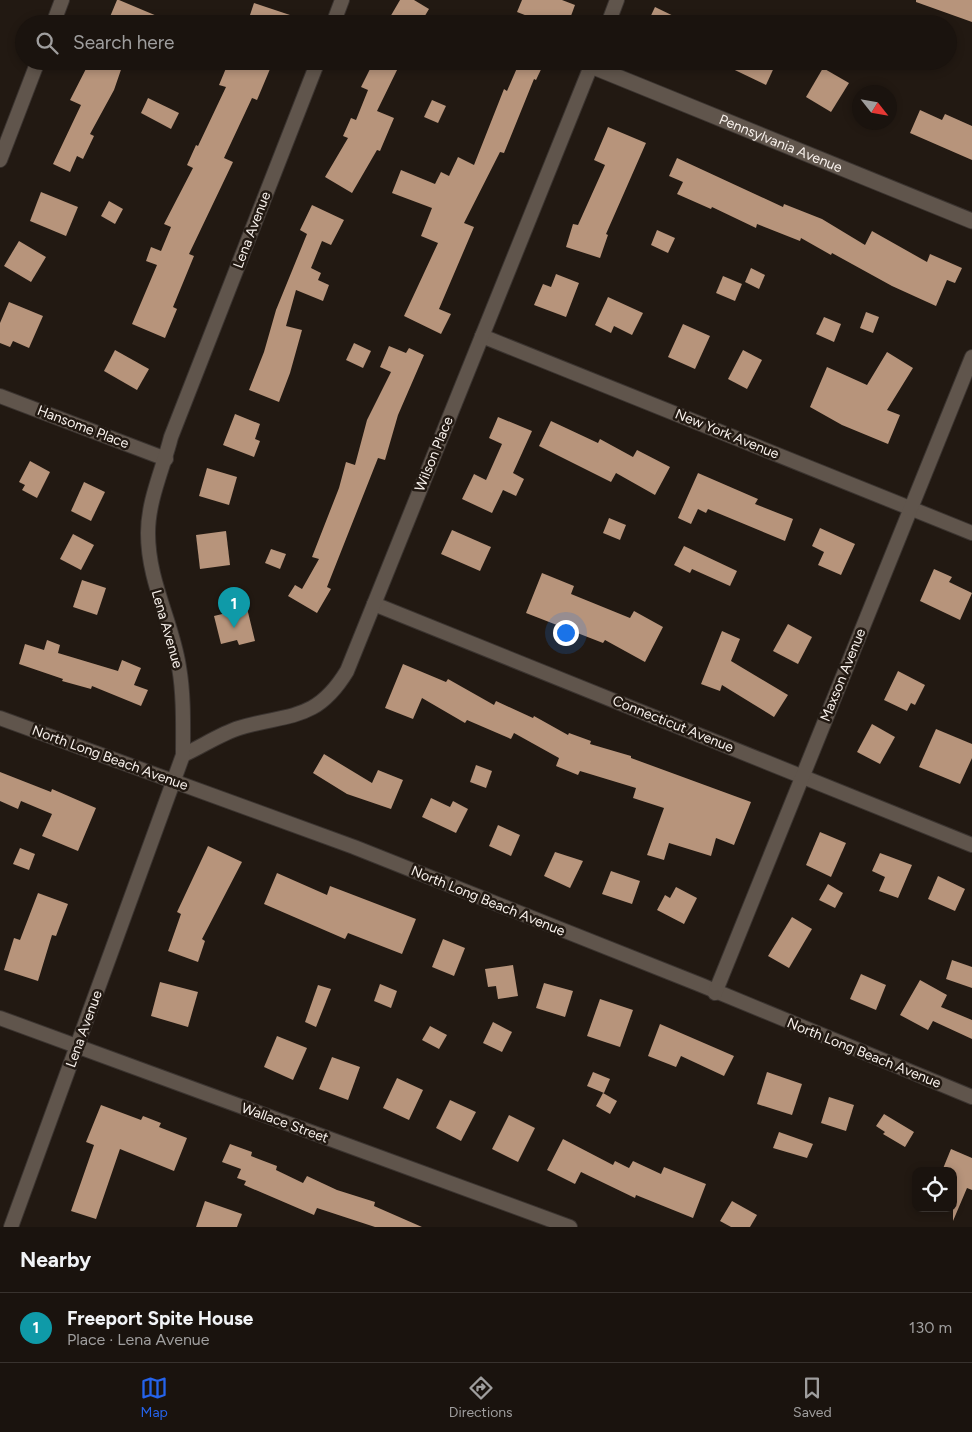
<!DOCTYPE html>
<meta charset="utf-8">
<style>
:root{--surface:#1a130e;--page:#27201c;--text:#f1f3f6;--muted:#9f9e9e;--line:#38322e;--accent:#2563eb}
body{margin:0;font-family:Figtree,sans-serif;background:var(--page);color:var(--text)}
.controls{position:absolute;right:15px;bottom:15px;display:grid;overflow:hidden;border-radius:10px;box-shadow:0 2px 8px #0003}
.controls button{width:45px;height:45px;display:grid;place-items:center;padding:0;border:0;border-bottom:1px solid var(--line);background:var(--surface);color:var(--text);font:25px sans-serif}
.compass{position:absolute;left:852px;top:85px;width:45px;height:45px;border-radius:50%;background:var(--surface);box-shadow:0 2px 8px #0003;rotate:121deg}
.you{position:absolute;left:565px;top:632px;width:18px;height:18px;margin:-12px;border:4px solid #fff;border-radius:50%;background:#1a73e8;box-shadow:0 0 0 8px #1a73e833}
.badge{display:grid;place-items:center;width:32px;height:32px;border-radius:50%;background:var(--accent);color:#fff;font-size:16px;font-weight:700}
.pin{position:absolute;translate:-50% -41px;filter:drop-shadow(0 1px 2px #0008)}
.pin::after{content:'';position:absolute;top:26px;width:18px;height:15px;background:inherit;clip-path:polygon(0 0,100% 0,50% 100%)}
.list{margin:0;padding:0;list-style:none}
h2{display:flex;justify-content:space-between;align-items:center;height:65px;margin:0;padding:0 20px;font-size:21px}
h2 small{font-size:16px;font-weight:400;color:var(--muted)}
.list li{display:grid;grid-template-columns:32px 1fr auto;gap:15px;align-items:center;box-sizing:border-box;height:70px;padding:0 20px;border-top:1px solid var(--line)}
.list b{display:block;font-size:19px;white-space:nowrap}
.list p{margin:0;font-size:16px;white-space:nowrap;color:var(--muted)}
.list em{font-size:16px;font-style:normal;color:var(--muted)}
.icon{flex:none;width:28px;height:28px;fill:none;stroke:currentColor;stroke-width:2;stroke-linecap:round;stroke-linejoin:round}
.map{position:relative;flex:none;width:972px;height:1227px;overflow:hidden}
.search{position:absolute;background:var(--surface);box-shadow:0 2px 8px #0003;left:15px;right:15px;top:15px;height:55px;display:flex;align-items:center;gap:12px;box-sizing:border-box;padding:0 18px;border-radius:28px;color:var(--muted);font-size:19px}
.sheet{height:135px;background:var(--surface)}
nav{display:flex;justify-content:space-around;align-items:center;box-sizing:border-box;height:70px;border-top:1px solid var(--line);background:var(--surface);font-size:14px;color:var(--muted)}
nav a{display:grid;justify-items:center;gap:2px}
nav .on{color:var(--accent)}
.map>svg:first-child{display:block}
.building{fill:#b7947b}
.lines{fill:none;stroke-linecap:round;stroke-linejoin:round}
.minor-casing{stroke:#3b3430;stroke-width:16}
.tertiary-casing{stroke:#3b3430;stroke-width:17}
.minor{stroke:#60554c;stroke-width:14}
.tertiary{stroke:#60554c;stroke-width:15}
.labels{text-anchor:middle;dominant-baseline:central;stroke-width:5;stroke-linejoin:round;paint-order:stroke}
.street-label{font-size:14px;fill:#f9f2ed;stroke:#221912}
</style>
<div class="map">
<svg width="972" height="1227" viewBox="0 0 972 1227">
<rect width="100%" height="100%" fill="#221912"/>
<g class="building">
<path d="M117 0H119L176 24H107Z"/>
<path d="M400 0H414L429 9 420 24H386Z"/>
<path d="M522 0H562L575 5 568 24H548L517 12Z"/>
<path d="M916 0H972V22L916 2Z"/>
<path d="M254 3 308 21 307 24H247Z"/>
<path d="M655 7 690 24H647Z"/>
<path d="M90 61H124L114 90 90 134 94 136 83 159 77 156 70 172 53 164 81 105 70 100Z"/>
<path d="M229 61H253L270 69 257 100 252 98 224 158 233 162 189 254 194 256 173 307 177 309 165 338 132 324 157 265 146 261 151 247 161 251 171 227 164 224 193 168 187 165 196 145 198 146 226 87 219 85Z"/>
<path d="M374 61H383L398 68 377 111 394 118 380 151 377 150 352 193 325 177 348 138 343 136 351 118 356 120 368 90 361 87Z"/>
<path d="M520 61H545L536 80 534 79 504 153 500 152 464 223 474 227 439 309 451 314 441 334 404 316 438 243 421 236 432 208 392 193 401 170 435 184 441 172 449 176 458 157 474 165 504 89 507 91Z"/>
<path d="M716 61H777L766 85Z"/>
<path d="M823 68 849 83 831 112 806 97Z"/>
<path d="M148 98 179 113 171 129 141 113Z"/>
<path d="M432 100 446 106 438 123 424 117Z"/>
<path d="M920 110 942 120 945 114 972 126V160L910 133Z"/>
<path d="M608 127 646 143 606 234 608 235 600 258 566 247 573 224 578 225 605 165 594 160Z"/>
<path d="M677 158 783 207 784 204 822 219 865 245 872 231 927 262 930 254 962 268 955 283 947 280 936 306 892 286 832 253 831 255 801 238 800 241 757 224 756 228 712 207 711 209 677 194 683 182 669 176Z"/>
<path d="M41 192 78 207 66 236 30 221Z"/>
<path d="M109 201 123 209 115 224 101 216Z"/>
<path d="M312 205 344 220 331 245 322 241 311 268 321 273 318 280 329 285 323 301 296 290 286 326 302 330 290 373 279 402 249 390 264 352 276 310 307 234 300 230Z"/>
<path d="M657 230 675 238 668 253 651 245Z"/>
<path d="M19 241 46 257 31 282 4 266Z"/>
<path d="M751 268 765 275 759 289 745 282Z"/>
<path d="M556 274 579 283 566 317 534 305 543 284 551 287Z"/>
<path d="M723 276 742 284 735 301 716 293Z"/>
<path d="M608 297 643 313 632 335 614 326 611 333 595 325Z"/>
<path d="M9 302 43 316 29 348 13 341 10 347 0 343V323Z"/>
<path d="M866 312 879 317 873 333 860 328Z"/>
<path d="M824 317 841 324 834 342 816 334Z"/>
<path d="M683 324 710 336 695 369 668 357Z"/>
<path d="M354 343 371 351 363 368 346 360Z"/>
<path d="M389 346 406 353 409 348 424 355 398 415 385 460 378 458 327 587 331 589 317 613 288 596 295 585 302 589 319 559 312 557 339 488 346 462 355 465 367 420 391 372 380 367Z"/>
<path d="M115 350 149 369 137 390 104 371Z"/>
<path d="M743 350 762 360 747 389 728 379Z"/>
<path d="M887 352 913 368 887 410 900 415 888 444 842 425 810 407 827 367 867 385Z"/>
<path d="M235 414 260 424 255 439 260 441 254 457 223 445Z"/>
<path d="M498 417 532 431 513 473 524 479 516 496 503 490 492 513 462 499 474 474 486 480 502 444 489 438Z"/>
<path d="M551 421 598 443 600 439 633 457 637 450 670 467 655 495 616 473 611 482 539 446Z"/>
<path d="M30 461 50 472 37 498 22 490 25 485 19 482Z"/>
<path d="M207 468 237 477 229 505 199 496Z"/>
<path d="M698 473 758 499 755 504 793 519 785 541 708 509 706 513 698 509 691 524 678 518Z"/>
<path d="M84 482 105 492 91 521 71 511Z"/>
<path d="M609 518 626 525 620 540 603 533Z"/>
<path d="M820 528 855 544 841 575 818 565 824 552 812 546Z"/>
<path d="M452 530 491 547 480 571 441 554Z"/>
<path d="M226 531 230 565 200 569 196 535Z"/>
<path d="M73 534 94 545 81 570 60 559Z"/>
<path d="M684 546 737 571 730 586 692 569 690 573 674 565Z"/>
<path d="M271 549 286 554 280 569 265 563Z"/>
<path d="M934 569 952 577 949 582 972 593 960 620 920 601Z"/>
<path d="M542 573 574 586 571 594 630 618 634 611 663 627 645 662 605 640 603 643 526 613Z"/>
<path d="M82 580 106 588 97 615 73 607Z"/>
<path d="M247 608 255 641 239 645 237 640 221 644 214 616Z"/>
<path d="M788 624 812 637 798 664 773 651Z"/>
<path d="M722 631 740 639 731 661 788 695 774 717 722 685 720 691 701 684Z"/>
<path d="M47 640 60 645 58 653 118 671 122 660 141 668 134 685 148 690 141 706 92 686 91 689 62 681 63 679 19 664 25 644 44 650Z"/>
<path d="M403 664 446 682 448 679 494 705 496 701 533 718 534 716 568 735 569 733 591 741 590 744 631 756V758L751 802 734 845 716 838 711 856 669 843 664 860 647 855 664 808 633 798 636 788 580 771 578 775 556 766 559 758 514 733 511 739 467 720 465 723 422 698 413 719 385 708Z"/>
<path d="M898 671 925 685 915 705 911 703 907 711 884 700Z"/>
<path d="M872 724 895 737 880 764 857 752Z"/>
<path d="M936 729 972 744V758L960 784 919 767Z"/>
<path d="M324 754 372 783 378 770 403 780 391 809 347 794 313 773Z"/>
<path d="M476 765 492 771 486 788 470 782Z"/>
<path d="M0 772 51 792 52 789 96 808 78 851 42 836 52 814 21 801 18 809 0 801Z"/>
<path d="M431 798 450 807 453 801 468 809 456 833 422 817Z"/>
<path d="M498 825 520 835 511 856 489 846Z"/>
<path d="M820 832 846 843 831 877 806 865Z"/>
<path d="M208 846 242 862 202 939 205 941 198 962 168 951 181 914 177 912Z"/>
<path d="M20 848 35 854 29 870 13 864Z"/>
<path d="M555 852 583 861 570 888 544 876Z"/>
<path d="M880 853 912 865 898 898 879 891 885 877 872 871Z"/>
<path d="M611 871 640 881 632 904 602 894Z"/>
<path d="M277 873 327 895 330 886 416 919 402 954 348 933 345 939 264 904Z"/>
<path d="M938 876 965 889 955 911 928 899Z"/>
<path d="M828 884 843 893 835 908 819 900Z"/>
<path d="M676 887 697 898 684 924 657 910 665 895 670 898Z"/>
<path d="M38 893 68 904 56 936 52 935 38 981 4 970 14 938 20 940Z"/>
<path d="M792 917 812 929 789 968 768 956Z"/>
<path d="M443 939 465 948 454 976 432 967Z"/>
<path d="M952 960 972 967V988L946 979Z"/>
<path d="M513 965 518 996 498 999 496 986 488 987 485 969Z"/>
<path d="M861 974 886 985 876 1010 850 999Z"/>
<path d="M920 980 947 995 941 1007 972 1020V1039L933 1021 928 1030 900 1015Z"/>
<path d="M160 982 198 992 188 1027 151 1016Z"/>
<path d="M544 983 573 991 565 1017 536 1008Z"/>
<path d="M380 984 397 991 391 1008 374 1001Z"/>
<path d="M318 985 331 989 316 1027 305 1022Z"/>
<path d="M600 999 633 1010 620 1047 587 1036Z"/>
<path d="M493 1022 512 1032 502 1052 483 1043Z"/>
<path d="M660 1024 734 1056 724 1076 681 1056 676 1067 648 1056Z"/>
<path d="M430 1026 447 1035 439 1049 422 1040Z"/>
<path d="M277 1036 307 1048 293 1080 264 1067Z"/>
<path d="M332 1057 360 1067 348 1100 319 1089Z"/>
<path d="M593 1072 610 1079 604 1093 587 1086Z"/>
<path d="M767 1072 802 1084 792 1115 757 1104Z"/>
<path d="M397 1078 423 1090 409 1120 383 1108Z"/>
<path d="M603 1093 617 1101 610 1114 596 1106Z"/>
<path d="M829 1097 854 1105 846 1131 821 1123Z"/>
<path d="M450 1100 476 1112 461 1141 436 1128Z"/>
<path d="M101 1105 141 1120 143 1116 161 1123 159 1127 187 1138 174 1171 120 1149 96 1219 71 1211 94 1145 86 1142Z"/>
<path d="M884 1114 914 1132 905 1147 883 1134 885 1132 876 1126Z"/>
<path d="M509 1115 535 1128 518 1162 492 1149Z"/>
<path d="M779 1132 813 1144 807 1158 773 1148Z"/>
<path d="M563 1139 613 1165 615 1161 629 1168 633 1161 661 1174 664 1167 706 1184 693 1218 636 1195 635 1198 581 1172 575 1184 547 1170Z"/>
<path d="M230 1144 252 1152 251 1156 277 1166 276 1170 303 1183 307 1176 337 1190 375 1202 374 1206 422 1227H375L317 1208 314 1215 244 1185 246 1181 237 1178 241 1169 222 1162Z"/>
<path d="M951 1149 972 1158V1190L967 1188 953 1221V1171H942Z"/>
<path d="M205 1201 242 1214 237 1227H196Z"/>
<path d="M732 1201 757 1215 750 1227H731L720 1221Z"/>
</g>
<g class="lines">
<g class="minor-casing">
<g id="minor">
<path d="M53 24 62 0"/>
<path d="M333 24 342 0"/>
<path d="M608 24 617 0"/>
<path d="M0 160 38 61"/>
<path d="M482 336 972 533"/>
<path d="M0 396 166 459"/>
<path d="M374 604 972 845"/>
<path d="M0 718 354 847 701 985 972 1097"/>
<path d="M183 755C201 747 220 734 239 728 289 713 316 722 347 671L593 61"/>
<path d="M715 993 972 357"/>
<path d="M0 1018 570 1227"/>
<path d="M11 1227 183 755C183 726 184 696 179 667 172 621 148 582 148 533 148 500 163 469 171 437L318 61"/>
</g>
</g>
<g class="tertiary-casing">
<g id="tertiary">
<path id="s1" d="M591 66 972 221"/>
</g>
</g>
<use href="#minor" class="minor"/>
<use href="#tertiary" class="tertiary"/>
</g>
<g class="labels">
<g class="street-label">
<text stroke="none"><textPath href="#s1" startOffset="205">Pennsylvania Avenue</textPath></text>
<text transform="translate(252 230) rotate(-69)">Lena Avenue</text>
<text transform="translate(83 427) rotate(21)">Hansome Place</text>
<text transform="translate(727 434) rotate(22)">New York Avenue</text>
<text transform="translate(434 454) rotate(-68)">Wilson Place</text>
<text transform="translate(167 629) rotate(74)">Lena Avenue</text>
<text transform="translate(843 675) rotate(-68)">Maxson Avenue</text>
<text transform="translate(673 724) rotate(22)">Connecticut Avenue</text>
<text transform="translate(110 758) rotate(20)">North Long Beach Avenue</text>
<text transform="translate(488 901) rotate(22)">North Long Beach Avenue</text>
<text transform="translate(84 1029) rotate(-70)">Lena Avenue</text>
<text transform="translate(864 1053) rotate(22)">North Long Beach Avenue</text>
<text transform="translate(285 1123) rotate(20)">Wallace Street</text>
</g>
</g>
</svg>
<div class="controls">
<button><svg class="icon" aria-label="locate" viewBox="0 0 24 24"><circle cx="12" cy="12" r="6"/><path d="M12 2v4M12 18v4M2 12h4M18 12h4"/></svg></button>
</div>
<svg class="compass" viewBox="-18 -18 36 36"><path d="M0-13l5 13h-10z" fill="#e53935"/><path d="M0 13l5-13h-10z" fill="#9f9e9e"/></svg>
<div class="you"></div>
<div class="pin badge" style="left:234px;top:628px;background:#0f9aa8">1</div>
<div class="search"><svg class="icon" aria-label="search" viewBox="0 0 24 24"><circle cx="10" cy="10" r="6"/><path d="M15 15l6 6"/></svg>Search here</div>
</div>
<section class="sheet">
<h2>Nearby<small></small></h2>
<ul class="list">
<li><span class="badge" style="background:#0f9aa8">1</span><div><b>Freeport Spite House</b><p>Place · Lena Avenue</p></div><em>130 m</em></li>
</ul>
</section>
<nav>
<a class="on"><svg class="icon" aria-label="map" viewBox="0 0 24 24"><path d="M3 6l6-2 6 2 6-2v14l-6 2-6-2-6 2zM9 4v14M15 6v14"/></svg>Map</a>
<a><svg class="icon" aria-label="directions" viewBox="0 0 24 24"><path d="M12 3l9 9-9 9-9-9zM9 14v-3h6M13 9l2 2-2 2"/></svg>Directions</a>
<a><svg class="icon" aria-label="saved" viewBox="0 0 24 24"><path d="M7 4h10v16l-5-4-5 4z"/></svg>Saved</a>
</nav>
